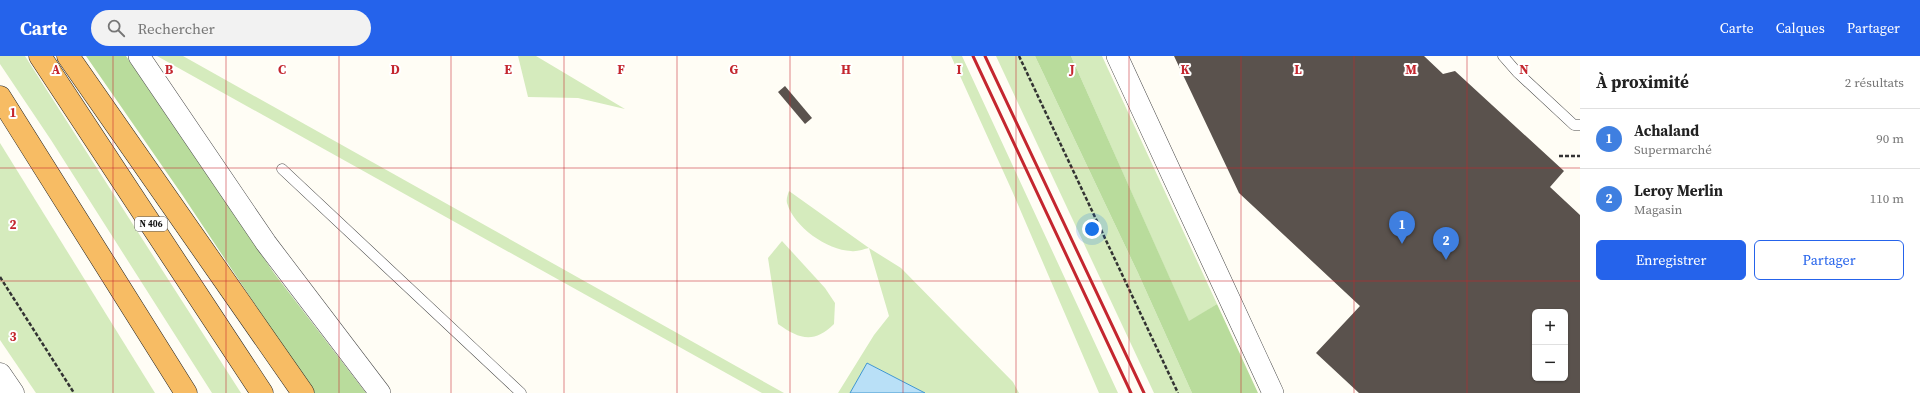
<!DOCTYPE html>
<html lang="fr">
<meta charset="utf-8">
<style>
:root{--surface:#fff;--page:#f2f2f2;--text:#222;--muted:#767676;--line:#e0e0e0;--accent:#2563eb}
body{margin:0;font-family:"Source Serif 4",serif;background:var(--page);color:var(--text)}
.controls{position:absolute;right:12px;bottom:12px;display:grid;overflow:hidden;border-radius:6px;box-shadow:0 1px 3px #0004}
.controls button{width:36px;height:36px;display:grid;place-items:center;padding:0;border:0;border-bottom:1px solid var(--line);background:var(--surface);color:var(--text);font:20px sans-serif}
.you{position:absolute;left:1092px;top:173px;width:14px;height:14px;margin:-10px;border:3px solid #fff;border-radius:50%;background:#1a73e8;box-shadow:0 0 0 6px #1a73e833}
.badge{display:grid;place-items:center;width:26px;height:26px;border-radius:50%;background:var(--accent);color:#fff;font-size:13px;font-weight:700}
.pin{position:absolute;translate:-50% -33px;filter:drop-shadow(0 1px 2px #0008)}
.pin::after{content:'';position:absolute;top:21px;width:14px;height:12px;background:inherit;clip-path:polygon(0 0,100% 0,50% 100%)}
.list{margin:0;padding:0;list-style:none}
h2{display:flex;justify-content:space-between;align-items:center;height:52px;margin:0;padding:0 16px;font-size:17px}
h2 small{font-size:13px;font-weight:400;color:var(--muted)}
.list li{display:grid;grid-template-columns:26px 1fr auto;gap:12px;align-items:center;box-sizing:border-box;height:60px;padding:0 16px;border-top:1px solid var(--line)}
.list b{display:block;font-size:15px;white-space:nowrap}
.list p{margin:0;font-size:13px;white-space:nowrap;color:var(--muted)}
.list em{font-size:13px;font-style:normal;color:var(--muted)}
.actions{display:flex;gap:8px;padding:12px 16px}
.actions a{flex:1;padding:9px 0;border:1px solid var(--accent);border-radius:6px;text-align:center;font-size:14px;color:var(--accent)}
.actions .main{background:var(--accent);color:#fff}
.icon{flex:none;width:22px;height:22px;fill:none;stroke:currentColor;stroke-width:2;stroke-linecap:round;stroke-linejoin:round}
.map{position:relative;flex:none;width:1580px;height:337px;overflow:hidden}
header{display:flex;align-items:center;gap:24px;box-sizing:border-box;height:56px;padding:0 20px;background:var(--accent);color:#fff}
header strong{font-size:19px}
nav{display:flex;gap:22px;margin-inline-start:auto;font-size:14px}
.search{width:280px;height:36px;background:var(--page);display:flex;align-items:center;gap:10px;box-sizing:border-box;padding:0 14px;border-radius:22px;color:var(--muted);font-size:15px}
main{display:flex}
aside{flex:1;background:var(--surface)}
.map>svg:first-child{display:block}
.green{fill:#d5ebbd}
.forest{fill:#b9dc9c}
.water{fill:#b9e0f7;stroke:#3f96cf}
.building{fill:#5a524d;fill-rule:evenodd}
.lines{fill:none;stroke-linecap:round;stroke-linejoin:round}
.service-casing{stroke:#444;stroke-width:11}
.minor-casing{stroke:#444;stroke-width:22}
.tertiary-casing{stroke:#444;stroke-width:23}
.trunk-casing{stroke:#222;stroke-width:23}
.path{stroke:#333;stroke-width:2.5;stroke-dasharray:4 2;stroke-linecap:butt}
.service{stroke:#fff;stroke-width:10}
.minor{stroke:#fff;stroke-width:21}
.tertiary{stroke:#fff;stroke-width:22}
.trunk{stroke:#f7bc64;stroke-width:22}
.rail{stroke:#c4262e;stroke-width:3}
.grid{fill:none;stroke:#c4262e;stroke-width:1;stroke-opacity:0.55}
.labels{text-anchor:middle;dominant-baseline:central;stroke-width:4;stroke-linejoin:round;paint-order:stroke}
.shield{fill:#fff;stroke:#585858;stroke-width:1}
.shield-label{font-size:9px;font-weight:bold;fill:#111}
.grid-label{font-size:13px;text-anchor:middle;font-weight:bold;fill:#c4262e;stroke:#fff;stroke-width:4;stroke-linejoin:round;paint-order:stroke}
</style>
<header>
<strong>Carte</strong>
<div class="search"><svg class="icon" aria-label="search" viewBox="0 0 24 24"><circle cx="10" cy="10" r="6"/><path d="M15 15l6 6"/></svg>Rechercher</div>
<nav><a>Carte</a><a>Calques</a><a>Partager</a></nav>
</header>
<main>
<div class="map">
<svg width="1580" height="337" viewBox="0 0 1580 337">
<rect width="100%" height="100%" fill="#fffdf5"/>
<g class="green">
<path d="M0 0H25L241 337H212L51 84 0 8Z"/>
<path d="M157 0H183L784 337H762Z"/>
<path d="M518 0H536L625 53 578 42 528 41Z"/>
<path d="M951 0H962L1118 337H1099L1013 137Z"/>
<path d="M996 0H1035L1138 217 1192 337H1154Z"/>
<path d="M1071 0H1102L1217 248 1189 266Z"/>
<path d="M0 87 155 337H36L0 284Z"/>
<path d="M789 135 869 192 901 212 1013 326 1019 337H925L867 307 850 337H838L874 279 889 260 869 192C864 193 857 196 851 195 827 194 794 171 787 147 786 143 788 138 789 135Z"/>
<path d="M782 185 825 232 835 247 834 268C814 288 799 283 778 268L768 202Z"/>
</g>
<g class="forest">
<path d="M86 0H126L274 217 366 337H314L183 140Z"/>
<path d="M1035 0H1071L1189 265 1217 248 1258 337H1192L1138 217Z"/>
</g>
<path class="water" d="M867 307 925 337H850Z"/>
<g class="building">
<path d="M1174 0H1424L1443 18 1455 15 1564 115 1550 131 1580 159V337H1359L1316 297 1360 250 1239 137ZM1535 256H1565V322H1535Z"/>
<path d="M785 30 812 62 805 68 778 36Z"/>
</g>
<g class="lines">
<g class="service-casing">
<g id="service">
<path d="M1503 0 1517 16 1574 69H1580"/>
<path d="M282 113 521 337"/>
</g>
</g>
<g class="minor-casing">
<g id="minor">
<path d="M139 0 266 187 380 337"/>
<path d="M1117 0 1273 337"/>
</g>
</g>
<g class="tertiary-casing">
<path id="tertiary" d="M0 318 13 337"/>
</g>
<g class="trunk-casing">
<g id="trunk">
<path d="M40 0 262 337"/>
<path d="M68 0 303 337"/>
<path d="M0 41 186 337"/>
</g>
</g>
<g class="path">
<path d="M1019 0 1178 337"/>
<path d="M1559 100H1580"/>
<path d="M0 221 74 337"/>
</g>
<use href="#service" class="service"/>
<use href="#minor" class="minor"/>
<use href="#tertiary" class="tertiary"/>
<use href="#trunk" class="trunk"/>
<g class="rail">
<path d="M973 0 1131 337"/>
<path d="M985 0 1144 337"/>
</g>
</g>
<path class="grid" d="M113 0V337M226 0V337M339 0V337M451 0V337M564 0V337M677 0V337M790 0V337M903 0V337M1016 0V337M1129 0V337M1241 0V337M1354 0V337M1467 0V337M0 112H1580M0 225H1580"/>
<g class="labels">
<rect class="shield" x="135" y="161" width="32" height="14" rx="3"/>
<g class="shield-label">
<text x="151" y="168">N 406</text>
</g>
</g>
<g class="grid-label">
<text x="56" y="18">A</text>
<text x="169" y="18">B</text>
<text x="282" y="18">C</text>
<text x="395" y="18">D</text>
<text x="508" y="18">E</text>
<text x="621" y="18">F</text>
<text x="734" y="18">G</text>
<text x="846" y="18">H</text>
<text x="959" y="18">I</text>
<text x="1072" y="18">J</text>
<text x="1185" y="18">K</text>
<text x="1298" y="18">L</text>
<text x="1411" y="18">M</text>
<text x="1524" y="18">N</text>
<text x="13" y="61">1</text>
<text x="13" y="173">2</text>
<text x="13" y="285">3</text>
</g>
</svg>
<div class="controls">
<button>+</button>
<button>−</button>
</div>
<div class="you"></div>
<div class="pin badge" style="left:1402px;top:188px;background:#3f7fe0">1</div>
<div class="pin badge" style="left:1446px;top:204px;background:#3f7fe0">2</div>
</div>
<aside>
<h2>À proximité<small>2 résultats</small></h2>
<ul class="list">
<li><span class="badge" style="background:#3f7fe0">1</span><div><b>Achaland</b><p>Supermarché</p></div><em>90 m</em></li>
<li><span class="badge" style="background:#3f7fe0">2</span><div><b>Leroy Merlin</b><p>Magasin</p></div><em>110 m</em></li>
</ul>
<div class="actions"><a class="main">Enregistrer</a><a>Partager</a></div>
</aside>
</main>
